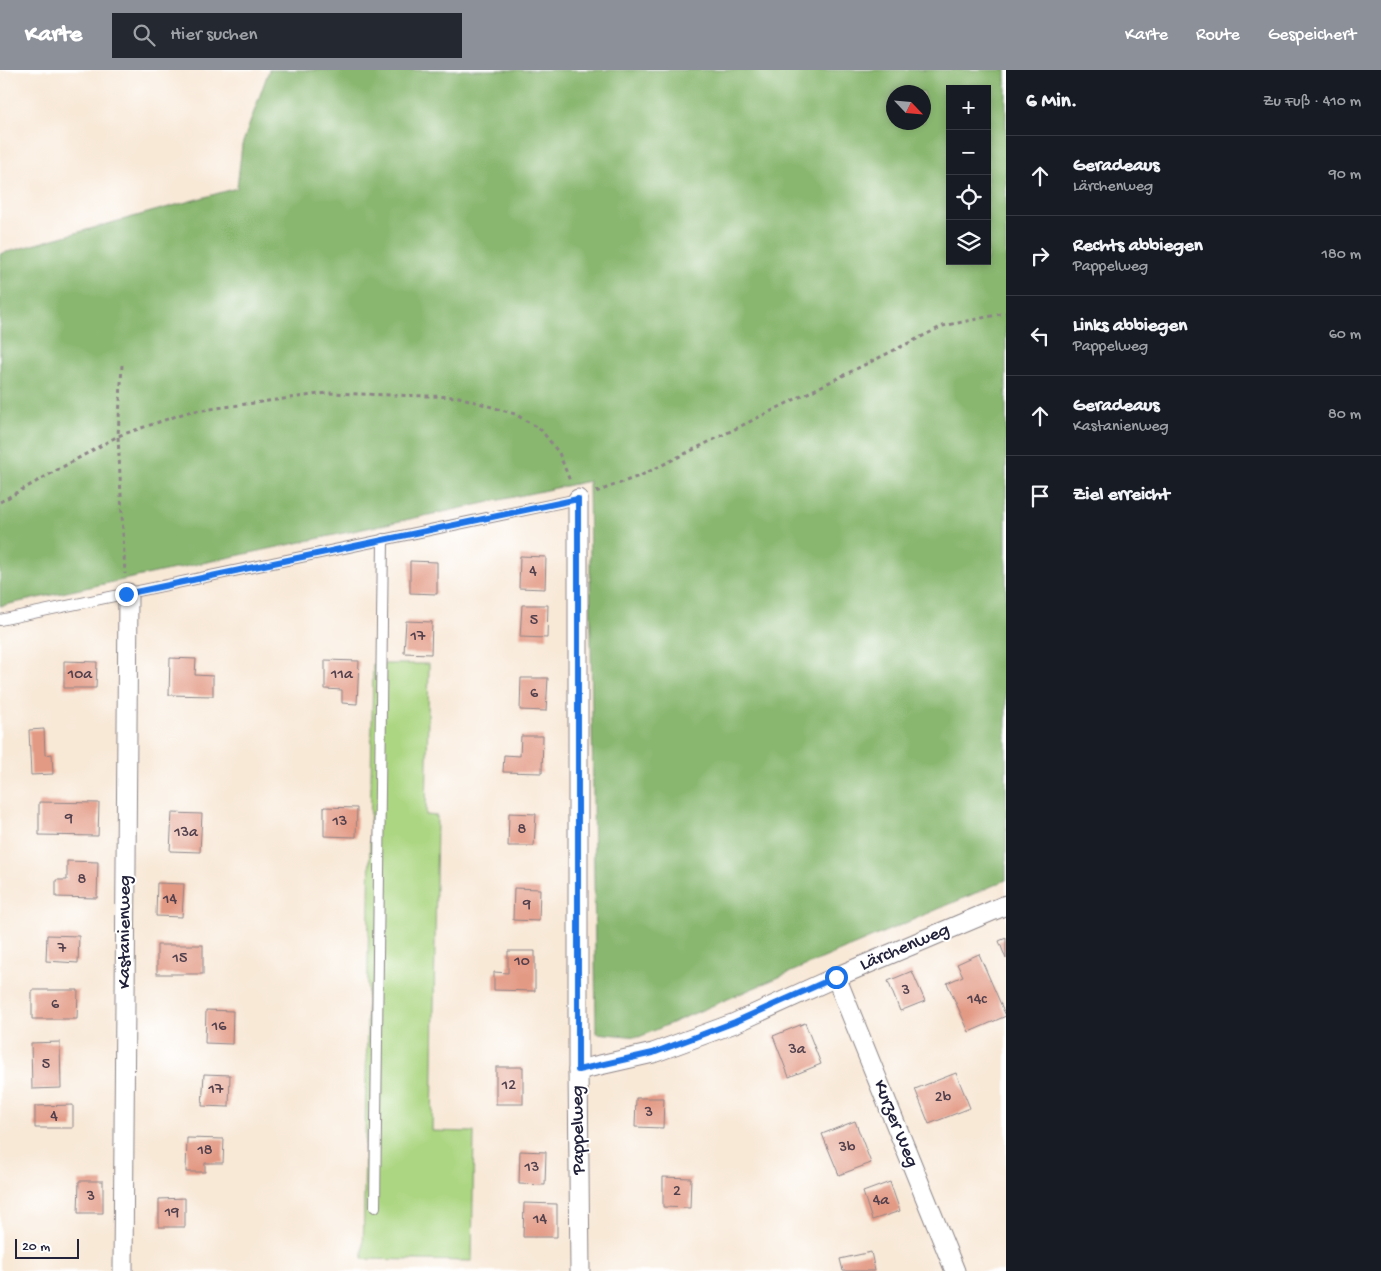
<!DOCTYPE html>
<html lang="de">
<meta charset="utf-8">
<style>
:root{--surface:#171b24;--page:#242831;--text:#f1f3f6;--muted:#9ea1a6;--line:#363941;--accent:#8c9099}
body{margin:0;font-family:"Gochi Hand",sans-serif;background:var(--page);color:var(--text)}
.controls{position:absolute;right:15px;top:15px;display:grid;overflow:hidden;border-radius:0px;box-shadow:0 2px 8px #0003}
.controls button{width:45px;height:45px;display:grid;place-items:center;padding:0;border:0;border-bottom:1px solid var(--line);background:var(--surface);color:var(--text);font:25px sans-serif}
.compass{position:absolute;left:886px;top:15px;width:45px;height:45px;border-radius:50%;background:var(--surface);box-shadow:0 2px 8px #0003;rotate:116deg}
.scale{position:absolute;left:15px;bottom:12px;width:64px;box-sizing:border-box;padding-left:5px;border:2px solid #22223b;border-top:0;font-size:14px;line-height:18px;white-space:nowrap;color:#22223b;-webkit-text-stroke:4px #fff;paint-order:stroke}
.stop{position:absolute;width:15px;height:15px;margin:-11px;border:4px solid #1a73e8;border-radius:50%;background:#fff}
.stop.end{background:#1a73e8;border-color:#fff;box-shadow:0 1px 5px #0008}
.list{margin:0;padding:0;list-style:none}
h2{display:flex;justify-content:space-between;align-items:center;height:65px;margin:0;padding:0 20px;font-size:21px}
h2 small{font-size:16px;font-weight:400;color:var(--muted)}
.list li{display:grid;grid-template-columns:32px 1fr auto;gap:15px;align-items:center;box-sizing:border-box;height:80px;padding:0 20px;border-top:1px solid var(--line)}
.list b{display:block;font-size:19px;white-space:nowrap}
.list p{margin:0;font-size:16px;white-space:nowrap;color:var(--muted)}
.list em{font-size:16px;font-style:normal;color:var(--muted)}
.icon{flex:none;width:28px;height:28px;fill:none;stroke:currentColor;stroke-width:2;stroke-linecap:round;stroke-linejoin:round}
.map{position:relative;flex:none;width:1006px;height:1201px;overflow:hidden}
header{display:flex;align-items:center;gap:30px;box-sizing:border-box;height:70px;padding:0 25px;background:var(--accent);color:#fff}
header strong{font-size:24px}
nav{display:flex;gap:28px;margin-inline-start:auto;font-size:18px}
.search{width:350px;height:45px;background:var(--page);display:flex;align-items:center;gap:12px;box-sizing:border-box;padding:0 18px;border-radius:0px;color:var(--muted);font-size:19px}
main{display:flex}
aside{flex:1;background:var(--surface)}
.map>svg:first-child{display:block}
.green{fill:#acd681;stroke:#677c5e}
.forest{fill:#89b76f;stroke:#566c55;fill-rule:evenodd}
.building{fill:#e39a84}
.lines{fill:none;stroke-linecap:round;stroke-linejoin:round}
.lane-casing{stroke:#8d8588;stroke-width:12}
.street-casing{stroke:#8d8588;stroke-width:21}
.path{stroke:#8d8588;stroke-width:3;stroke-dasharray:4 4;stroke-linecap:butt}
.lane{stroke:#fff;stroke-width:10}
.street{stroke:#fff;stroke-width:19}
.route{stroke:#1a73e8;stroke-width:6}
.labels{text-anchor:middle;dominant-baseline:central;stroke-width:4;stroke-linejoin:round;paint-order:stroke}
.number-label{font-size:16px;fill:#52404d}
.street-label{font-size:19px;fill:#22223b;stroke:#fff}
</style>
<header>
<strong>Karte</strong>
<div class="search"><svg class="icon" aria-label="search" viewBox="0 0 24 24"><circle cx="10" cy="10" r="6"/><path d="M15 15l6 6"/></svg>Hier suchen</div>
<nav><a>Karte</a><a>Route</a><a>Gespeichert</a></nav>
</header>
<main>
<div class="map">
<svg width="1006" height="1201" viewBox="0 0 1006 1201">
<rect width="100%" height="100%" fill="#fff"/>
<filter id="ink" filterUnits="userSpaceOnUse"><feTurbulence type="fractalNoise" baseFrequency=".02" numOctaves="2"/><feDisplacementMap in="SourceGraphic" scale="10" xChannelSelector="R" yChannelSelector="G"/><feConvolveMatrix kernelMatrix="1 2 1 2 8 2 1 2 1" color-interpolation-filters="sRGB"/></filter>
<filter id="wash" filterUnits="userSpaceOnUse"><feTurbulence type="fractalNoise" baseFrequency=".0096" numOctaves="4" result="noise"/><feDisplacementMap in="SourceGraphic" scale="20" xChannelSelector="R" yChannelSelector="G"/><feGaussianBlur stdDeviation="1.12" result="paint"/><feColorMatrix in="noise" values="0 0 0 0 0 0 0 0 0 0 0 0 0 0 0 0 0 1.4 0 .05"/><feComposite in="paint" operator="in"/></filter>
<g filter="url(#wash)">
<rect width="100%" height="100%" fill="#f8e8d6"/>
<path class="green" d="M373 594H429L426 745 437 746 432 1061 474 1062 472 1191 363 1189Z"/>
<path class="forest" d="M269 0H1006V810L639 967 596 963 589 411 0 536V184L237 118 242 75ZM950 19H987V191H950ZM894 22H924V52H894Z"/>
<g id="blocks">
<g class="building">
<path d="M520 486 546 487 545 519 519 518Z"/>
<path d="M410 491 437 492V524L410 523Z"/>
<path d="M522 535H548L547 568 520 567Z"/>
<path d="M406 551 432 552 431 584 404 583Z"/>
<path d="M170 588 196 589 195 605 213 606V626L169 625Z"/>
<path d="M325 590 359 591 357 634 342 633V620L325 619Z"/>
<path d="M64 591 97 592 96 618H64Z"/>
<path d="M521 608H548L546 641 520 640Z"/>
<path d="M44 659 45 685 52 684 53 704 31 705 29 660Z"/>
<path d="M521 666H543L542 703 503 702 504 685 520 686Z"/>
<path d="M39 732 99 733 98 766 39 765Z"/>
<path d="M324 737 357 738 356 767 324 766Z"/>
<path d="M172 743 202 744 200 782 170 781Z"/>
<path d="M509 743 536 744 534 776H508Z"/>
<path d="M67 791 98 792 97 828 56 827V810H67Z"/>
<path d="M157 813 184 814 182 847 156 846Z"/>
<path d="M514 818 540 819 539 851 513 850Z"/>
<path d="M47 865 79 866 78 893 46 891Z"/>
<path d="M1006 868V889L999 871Z"/>
<rect x="157" y="875" width="46" height="29"/>
<path d="M508 881H535V921L494 920V902L508 903Z"/>
<path d="M979 884 1006 946 969 962 947 913 963 906 957 894Z"/>
<path d="M912 901 925 931 900 941 888 911Z"/>
<path d="M32 920H78L77 949H32Z"/>
<path d="M206 940 233 941 232 974 205 973Z"/>
<path d="M805 953 821 994 789 1007 773 966Z"/>
<path d="M60 972 61 1018 32 1019 31 973Z"/>
<rect x="496" y="997" width="27" height="37"/>
<path d="M956 1003 970 1038 929 1054 915 1019Z"/>
<path d="M204 1004 230 1005 229 1037 202 1036Z"/>
<path d="M636 1028H664L663 1058 635 1057Z"/>
<path d="M73 1035V1058H35V1036Z"/>
<path d="M855 1051 871 1093 839 1105 822 1064Z"/>
<path d="M187 1068 224 1069 223 1093H205V1102H186Z"/>
<path d="M520 1081 546 1082 545 1115 519 1114Z"/>
<path d="M663 1107 691 1108 690 1138 663 1137Z"/>
<path d="M79 1111H103V1143H78Z"/>
<path d="M890 1112 900 1141 872 1150 863 1122Z"/>
<path d="M185 1128V1157H159V1129Z"/>
<path d="M524 1133 557 1134V1167H523Z"/>
<path d="M871 1182 875 1201H843L840 1189Z"/>
</g>
</g>
</g>
<g filter="url(#ink)">
<use href="#blocks" fill-opacity="0" stroke="#8d8588" stroke-width="1"/>
<g class="lines">
<g class="lane-casing">
<g id="lane">
<path d="M0 550 578 429"/>
<path d="M375 1137 383 469"/>
</g>
</g>
<g class="street-casing">
<g id="street">
<path d="M578 429V1000L580 1201"/>
<path d="M836 907 955 1201"/>
<path d="M578 1000 653 983 735 953 836 907 1006 835"/>
<path d="M123 1201 128 523"/>
</g>
</g>
<g class="path">
<path d="M122 295 118 366 125 504"/>
<path d="M596 422 642 405 943 256 1006 243"/>
<path d="M0 432 118 366 188 342 327 323 459 327 515 344 541 360 559 383 570 411"/>
</g>
<use href="#lane" class="lane"/>
<use href="#street" class="street"/>
</g>
</g>
<g class="lines" filter="url(#ink)">
<path class="route" d="M126 524 578 429V1000L653 983 735 952 836 907"/>
</g>
<g class="labels">
<g class="number-label">
<text x="533" y="502">4</text>
<text x="534" y="551">5</text>
<text x="418" y="567">17</text>
<text x="80" y="605">10a</text>
<text x="342" y="605">11a</text>
<text x="534" y="624">6</text>
<text x="69" y="749">9</text>
<text x="340" y="752">13</text>
<text x="522" y="760">8</text>
<text x="186" y="763">13a</text>
<text x="82" y="810">8</text>
<text x="170" y="830">14</text>
<text x="527" y="835">9</text>
<text x="62" y="879">7</text>
<text x="180" y="889">15</text>
<text x="522" y="892">10</text>
<text x="906" y="921">3</text>
<text x="977" y="930">14c</text>
<text x="55" y="935">6</text>
<text x="219" y="957">16</text>
<text x="797" y="980">3a</text>
<text x="46" y="995">5</text>
<text x="509" y="1016">12</text>
<text x="216" y="1020">17</text>
<text x="943" y="1028">2b</text>
<text x="649" y="1043">3</text>
<text x="54" y="1047">4</text>
<text x="847" y="1078">3b</text>
<text x="205" y="1081">18</text>
<text x="532" y="1098">13</text>
<text x="677" y="1122">2</text>
<text x="91" y="1127">3</text>
<text x="881" y="1131">4a</text>
<text x="172" y="1143">19</text>
<text x="540" y="1150">14</text>
</g>
<g class="street-label">
<text transform="translate(125 862) rotate(-90)">Kastanienweg</text>
<text transform="translate(905 878) rotate(-23)">Lärchenweg</text>
<text transform="translate(895 1054) rotate(68)">Kurzer Weg</text>
<text transform="translate(579 1060) rotate(-91)">Pappelweg</text>
</g>
</g>
</svg>
<div class="controls">
<button>+</button>
<button>−</button>
<button><svg class="icon" aria-label="locate" viewBox="0 0 24 24"><circle cx="12" cy="12" r="6"/><path d="M12 2v4M12 18v4M2 12h4M18 12h4"/></svg></button>
<button><svg class="icon" aria-label="layers" viewBox="0 0 24 24"><path d="M12 4l9 5-9 5-9-5zM3 14l9 5 9-5"/></svg></button>
</div>
<svg class="compass" viewBox="-18 -18 36 36"><path d="M0-13l5 13h-10z" fill="#e53935"/><path d="M0 13l5-13h-10z" fill="#9ea1a6"/></svg>
<div class="scale">20 m</div>
<div class="stop" style="left:836px;top:907px"></div>
<div class="stop end" style="left:126px;top:524px"></div>
</div>
<aside>
<h2>6 Min.<small>Zu Fuß · 410 m</small></h2>
<ul class="list">
<li><svg class="icon" aria-label="ahead" viewBox="0 0 24 24"><path d="M12 20V5M6 11l6-6 6 6"/></svg><div><b>Geradeaus</b><p>Lärchenweg</p></div><em>90 m</em></li>
<li><svg class="icon" aria-label="right" viewBox="0 0 24 24"><path d="M7 20v-9h11M14 6l5 5-5 5"/></svg><div><b>Rechts abbiegen</b><p>Pappelweg</p></div><em>180 m</em></li>
<li><svg class="icon" aria-label="left" viewBox="0 0 24 24"><path d="M17 20v-9H6M10 6l-5 5 5 5"/></svg><div><b>Links abbiegen</b><p>Pappelweg</p></div><em>60 m</em></li>
<li><svg class="icon" aria-label="ahead" viewBox="0 0 24 24"><path d="M12 20V5M6 11l6-6 6 6"/></svg><div><b>Geradeaus</b><p>Kastanienweg</p></div><em>80 m</em></li>
<li><svg class="icon" aria-label="arrive" viewBox="0 0 24 24"><path d="M6 21V4h12l-3 4 3 4H6"/></svg><div><b>Ziel erreicht</b></div></li>
</ul>
</aside>
</main>
